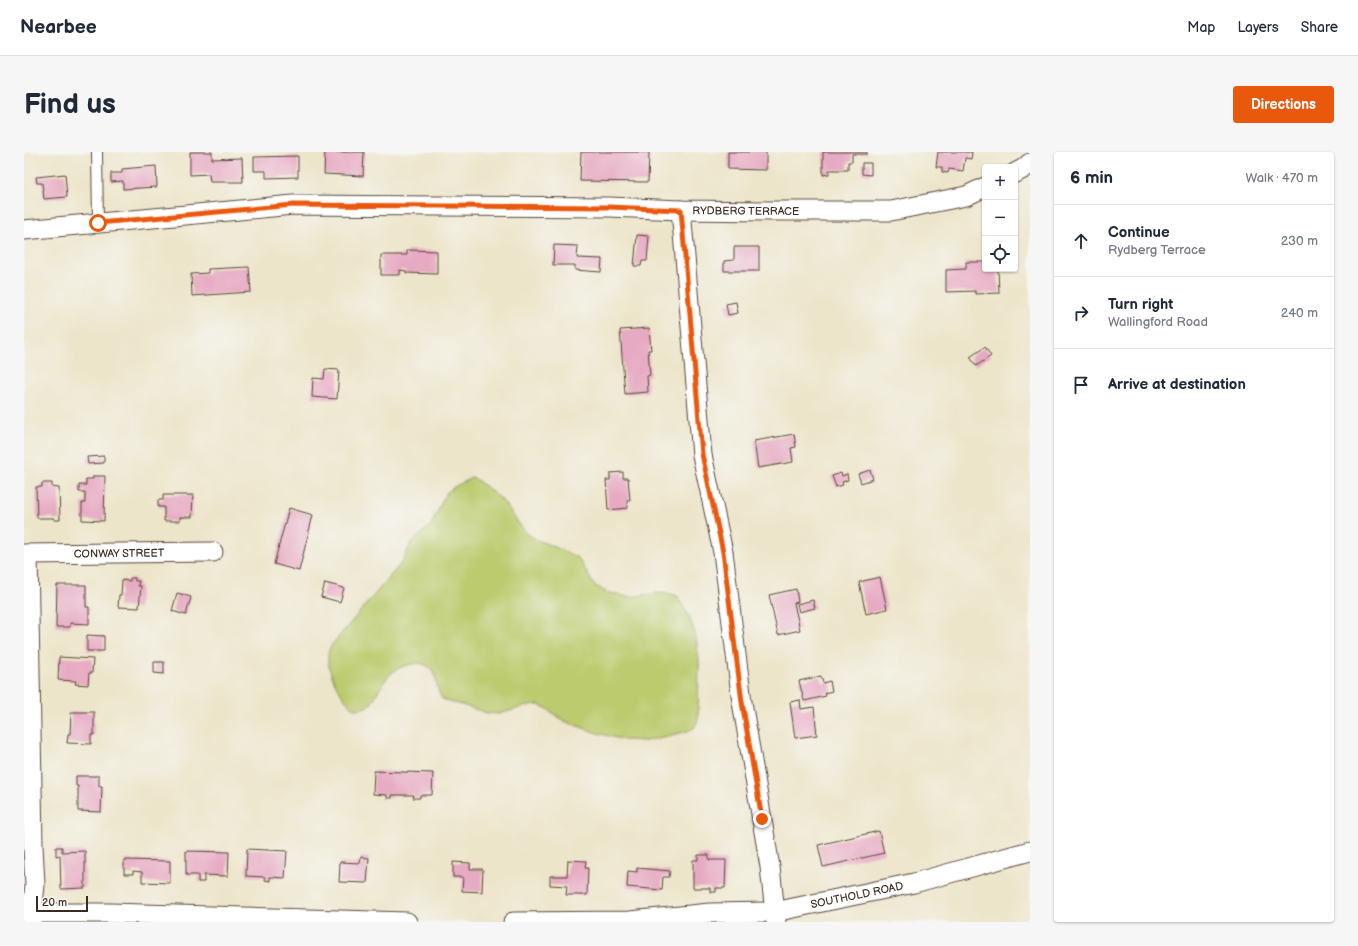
<!DOCTYPE html>
<meta charset="utf-8">
<style>
:root{--surface:#fff;--page:#f6f6f7;--text:#1f2937;--muted:#747a83;--line:#e0e1e3;--accent:#ea580c}
body{margin:0;font-family:"Balsamiq Sans",sans-serif;background:var(--page);color:var(--text)}
.controls{position:absolute;right:12px;top:12px;display:grid;overflow:hidden;border-radius:4px;box-shadow:0 1px 3px #0004}
.controls button{width:36px;height:36px;display:grid;place-items:center;padding:0;border:0;border-bottom:1px solid var(--line);background:var(--surface);color:var(--text);font:20px sans-serif}
.scale{position:absolute;left:12px;bottom:10px;width:52px;box-sizing:border-box;padding-left:4px;border:2px solid #3b2a1e;border-top:0;font-size:11px;line-height:14px;white-space:nowrap;color:#3b2a1e;-webkit-text-stroke:3px #f6f6f2;paint-order:stroke}
.stop{position:absolute;width:12px;height:12px;margin:-9px;border:3px solid #ea580c;border-radius:50%;background:#fff}
.stop.end{background:#ea580c;border-color:#fff;box-shadow:0 1px 4px #0008}
.list{margin:0;padding:0;list-style:none}
h2{display:flex;justify-content:space-between;align-items:center;height:52px;margin:0;padding:0 16px;font-size:17px}
h2 small{font-size:13px;font-weight:400;color:var(--muted)}
.list li{display:grid;grid-template-columns:26px 1fr auto;gap:12px;align-items:center;box-sizing:border-box;height:72px;padding:0 16px;border-top:1px solid var(--line)}
.list b{display:block;font-size:15px;white-space:nowrap}
.list p{margin:0;font-size:13px;white-space:nowrap;color:var(--muted)}
.list em{font-size:13px;font-style:normal;color:var(--muted)}
.icon{flex:none;width:22px;height:22px;fill:none;stroke:currentColor;stroke-width:2;stroke-linecap:round;stroke-linejoin:round}
.map{position:relative;flex:none;width:1006px;height:770px;overflow:hidden;border-radius:4px}
header{display:flex;align-items:center;gap:24px;box-sizing:border-box;height:56px;padding:0 20px;background:var(--surface);border-bottom:1px solid var(--line)}
header strong{font-size:19px}
nav{display:flex;gap:22px;margin-inline-start:auto;font-size:14px}
.intro{display:flex;align-items:center;justify-content:space-between;box-sizing:border-box;height:96px;padding:0 24px}
h1{margin:0;font-size:28px}
.button{padding:10px 18px;border-radius:4px;background:var(--accent);color:#fff;font-size:14px;font-weight:700}
main{display:flex;gap:24px;padding:0 24px}
aside{flex:1;background:var(--surface);border-radius:4px;box-shadow:0 1px 3px #0004}
.map>svg:first-child{display:block}
.green{fill:#bbcb6d;stroke:#7b7a46}
.building{fill:#e7aac3}
.lines{fill:none;stroke-linecap:round;stroke-linejoin:round}
.lane-casing{stroke:#564638;stroke-width:12}
.street-casing{stroke:#564638;stroke-width:21}
.lane{stroke:#fff;stroke-width:10}
.street{stroke:#fff;stroke-width:19}
.route{stroke:#ea580c;stroke-width:5}
.labels{text-anchor:middle;dominant-baseline:central;stroke-width:3;stroke-linejoin:round;paint-order:stroke}
.street-label{font-size:11px;fill:#3b2a1e;stroke:#f6f6f2}
</style>
<header>
<strong>Nearbee</strong>
<nav><a>Map</a><a>Layers</a><a>Share</a></nav>
</header>
<div class="intro"><h1>Find us</h1><a class="button">Directions</a></div>
<main>
<div class="map">
<svg width="1006" height="770" viewBox="0 0 1006 770">
<rect width="100%" height="100%" fill="#f6f6f2"/>
<filter id="ink" filterUnits="userSpaceOnUse"><feTurbulence type="fractalNoise" baseFrequency=".025" numOctaves="2"/><feDisplacementMap in="SourceGraphic" scale="8" xChannelSelector="R" yChannelSelector="G"/><feConvolveMatrix kernelMatrix="1 2 1 2 8 2 1 2 1" color-interpolation-filters="sRGB"/></filter>
<filter id="wash" filterUnits="userSpaceOnUse"><feTurbulence type="fractalNoise" baseFrequency=".012" numOctaves="4" result="noise"/><feDisplacementMap in="SourceGraphic" scale="16" xChannelSelector="R" yChannelSelector="G"/><feGaussianBlur stdDeviation="0.9" result="paint"/><feColorMatrix in="noise" values="0 0 0 0 0 0 0 0 0 0 0 0 0 0 0 0 0 1.4 0 .05"/><feComposite in="paint" operator="in"/></filter>
<g filter="url(#wash)">
<rect width="100%" height="100%" fill="#ede5ca"/>
<path class="green" d="M449 325 477 347 502 381 513 388 531 395 554 406 570 433 582 440 605 445 641 440 653 444 665 464 672 484 675 508 674 568 670 576 661 580 621 589 600 588 573 581 540 569 522 556 515 553 503 554 475 562 463 561 418 547C412 538 413 524 408 518 402 512 397 510 389 512 369 515 363 525 353 541 351 544 349 549 347 552 342 556 336 557 330 557 317 547 302 518 304 502 304 498 308 493 311 489L378 410 387 391 407 373 422 341 430 335Z"/>
<g id="blocks">
<g class="building">
<path d="M166 0H188V7L218 6 219 30H186L185 22 166 23Z"/>
<path d="M301 0H340L339 24 300 22Z"/>
<path d="M557 0H625L624 30 556 29Z"/>
<path d="M704 0H742V18L704 17Z"/>
<path d="M799 0H843V2H828V10H824V18H805V22L799 23Z"/>
<path d="M914 0H948L947 7 941 6 939 19 925 17 924 21 918 20V15H912Z"/>
<path d="M274 4V25L242 26V19H230V5Z"/>
<path d="M838 11H847V23L838 22Z"/>
<path d="M132 14 133 35 99 37V29L87 30V21H98V17Z"/>
<path d="M41 22 43 45 20 47 18 31H13L12 25Z"/>
<path d="M613 83 625 84 623 109H618L617 114H610Z"/>
<path d="M530 93 554 94 553 106 578 107 577 120 551 118V113H529Z"/>
<path d="M710 95H735V119H700V109L710 108Z"/>
<path d="M383 98 413 99V122L382 121V119L376 118V123H357V103H383Z"/>
<path d="M942 110H961V117H974L975 141 951 142V139L922 140V118L942 117Z"/>
<path d="M225 115 227 140 168 144 167 122 184 121V117Z"/>
<path d="M712 150 714 161 704 163 702 152Z"/>
<path d="M625 176 627 198H624L626 223 623 224 624 240 601 242 596 178Z"/>
<path d="M961 195 967 204 952 214 946 205Z"/>
<path d="M301 217 315 218 313 247 288 245 289 226 300 227Z"/>
<path d="M770 282 772 295 767 296 769 310 734 316 730 289Z"/>
<path d="M80 304V311L64 312 63 305Z"/>
<path d="M846 318 849 327 837 331 834 322Z"/>
<path d="M599 320V326H604L606 348H603L604 356 584 358 582 328H586V321Z"/>
<path d="M817 321 818 324 823 322 824 328 818 330 819 333 812 335 808 324Z"/>
<path d="M69 324H81L80 369 58 368V351H61V340H55V333H62V327H69Z"/>
<path d="M18 331H28V335L35 336 36 368H30V366H13L12 335H18Z"/>
<path d="M139 343H169L168 365H156V369H140V355H134V348H139Z"/>
<path d="M265 356 289 363 275 419 250 412Z"/>
<path d="M856 425 863 457 842 462 835 430Z"/>
<path d="M106 426H111V429H115L114 434H117L115 456 94 455 95 443H97L98 428 106 429Z"/>
<path d="M301 431 320 436 316 450 297 445Z"/>
<path d="M33 433H62V455H65V472L46 471V475H32Z"/>
<path d="M772 437 774 450 770 451 776 478 754 483 745 443Z"/>
<path d="M153 441 167 445 162 463 148 459Z"/>
<path d="M789 448 791 456 775 460 773 452Z"/>
<path d="M63 483 80 484V499H63Z"/>
<path d="M35 505 69 507 68 521H65L64 533 51 532 52 529 34 528Z"/>
<path d="M130 510H140V522L130 521Z"/>
<path d="M797 524 799 531 806 529 808 539 801 541 802 544 780 549 775 529Z"/>
<path d="M776 548 777 557 790 555 793 583 771 586 766 550Z"/>
<path d="M47 560H70V583H67V592L43 591 44 582H46Z"/>
<path d="M350 619 409 621 408 643H396V646H389L390 643H368V646H363V643L349 642Z"/>
<path d="M52 624H75V634H78L77 660 54 659V634H52Z"/>
<path d="M855 679 860 701 799 715 794 693Z"/>
<path d="M32 695H38V700L61 699V736L37 737 36 703 32 704Z"/>
<path d="M223 697 263 699 261 726 246 725V729L241 728V725L222 724Z"/>
<path d="M162 699 205 700 204 724 180 723V730H174V723H162Z"/>
<path d="M674 703H685V708H702L701 736H692V740H686V736H669V708H674Z"/>
<path d="M337 705 345 706 343 731 315 730 316 710 336 711Z"/>
<path d="M100 708 146 709V731L118 730V720L109 719V722H100Z"/>
<path d="M544 708 562 709 561 716H564L563 743H542L543 734 526 733V724H543Z"/>
<path d="M429 710 446 711V717H459L458 740 438 739 439 725H429Z"/>
<path d="M613 716 646 719 645 725H639L638 738 603 735 604 719 613 720Z"/>
</g>
</g>
</g>
<g filter="url(#ink)">
<use href="#blocks" fill-opacity="0" stroke="#564638" stroke-width="1"/>
<g class="lines">
<g class="lane-casing">
<path id="lane" d="M73 0 74 71"/>
</g>
<g class="street-casing">
<g id="street">
<path d="M991 21 999 17 1006 11"/>
<path d="M657 58 678 303 699 400 718 550 746 715 752 770"/>
<path id="s1" d="M0 78 269 53 585 55 657 58 745 59H867L942 44 961 35"/>
<path id="s2" d="M0 402 189 400"/>
<path d="M4 402 9 694 11 733 7 770"/>
<path d="M0 761H86L383 770"/>
<path id="s3" d="M489 770 606 769 686 761 750 760 890 731 1006 699"/>
</g>
</g>
<use href="#lane" class="lane"/>
<use href="#street" class="street"/>
</g>
</g>
<g class="lines" filter="url(#ink)">
<path class="route" d="M74 71 269 53 585 55 657 58 678 302 699 400 718 550 738 667"/>
</g>
<g class="labels">
<g class="street-label">
<text stroke="none"><textPath href="#s1" startOffset="723">RYDBERG TERRACE</textPath></text>
<text stroke="none"><textPath href="#s2" startOffset="95">CONWAY STREET</textPath></text>
<text stroke="none"><textPath href="#s3" startOffset="346">SOUTHOLD ROAD</textPath></text>
</g>
</g>
</svg>
<div class="controls">
<button>+</button>
<button>−</button>
<button><svg class="icon" aria-label="locate" viewBox="0 0 24 24"><circle cx="12" cy="12" r="6"/><path d="M12 2v4M12 18v4M2 12h4M18 12h4"/></svg></button>
</div>
<div class="scale">20 m</div>
<div class="stop" style="left:74px;top:71px"></div>
<div class="stop end" style="left:738px;top:667px"></div>
</div>
<aside>
<h2>6 min<small>Walk · 470 m</small></h2>
<ul class="list">
<li><svg class="icon" aria-label="ahead" viewBox="0 0 24 24"><path d="M12 20V5M6 11l6-6 6 6"/></svg><div><b>Continue</b><p>Rydberg Terrace</p></div><em>230 m</em></li>
<li><svg class="icon" aria-label="right" viewBox="0 0 24 24"><path d="M7 20v-9h11M14 6l5 5-5 5"/></svg><div><b>Turn right</b><p>Wallingford Road</p></div><em>240 m</em></li>
<li><svg class="icon" aria-label="arrive" viewBox="0 0 24 24"><path d="M6 21V4h12l-3 4 3 4H6"/></svg><div><b>Arrive at destination</b></div></li>
</ul>
</aside>
</main>
